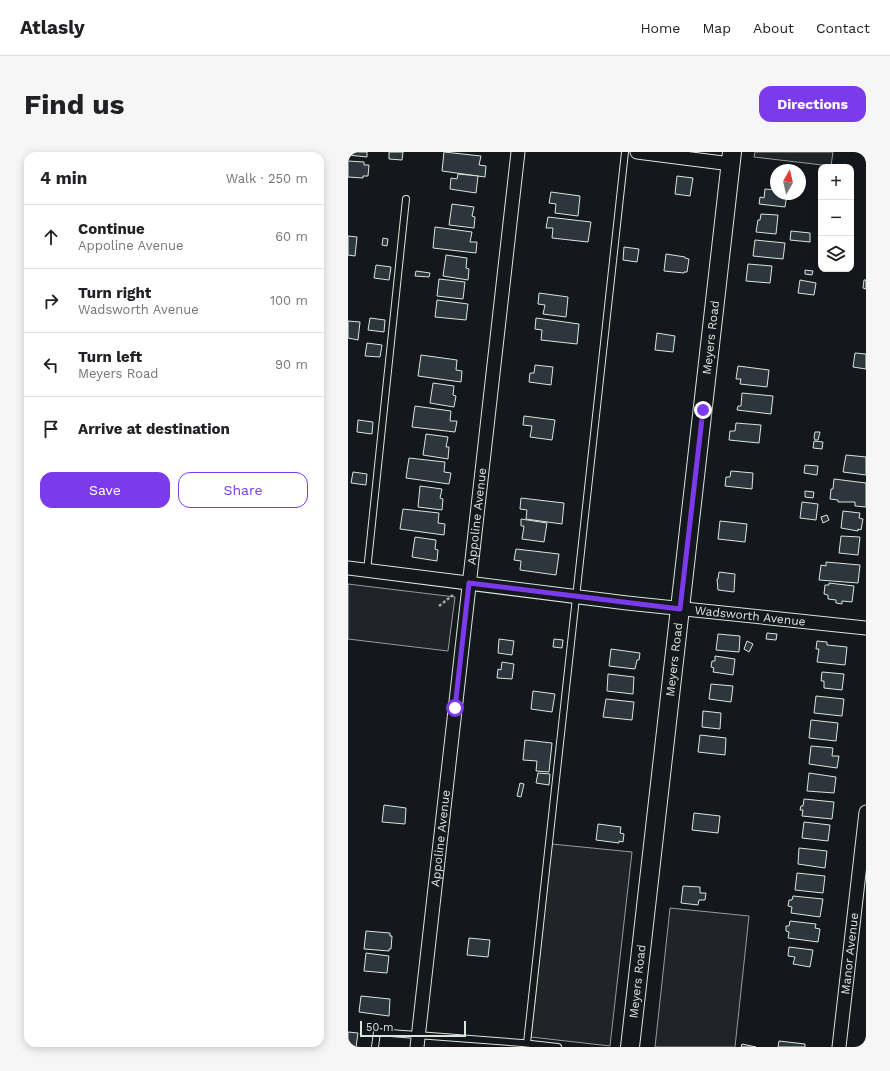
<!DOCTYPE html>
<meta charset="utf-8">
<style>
:root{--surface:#fff;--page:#f6f6f6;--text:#202124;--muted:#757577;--line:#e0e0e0;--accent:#7c3aed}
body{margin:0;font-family:"Work Sans",sans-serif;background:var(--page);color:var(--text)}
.controls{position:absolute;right:12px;top:12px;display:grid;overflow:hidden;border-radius:8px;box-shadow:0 2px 10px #0003}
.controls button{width:36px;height:36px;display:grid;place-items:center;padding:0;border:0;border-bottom:1px solid var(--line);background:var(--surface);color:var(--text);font:20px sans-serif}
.compass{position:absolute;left:422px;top:12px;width:36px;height:36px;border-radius:50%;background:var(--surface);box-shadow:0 2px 10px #0003;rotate:8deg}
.scale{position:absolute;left:12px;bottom:10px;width:106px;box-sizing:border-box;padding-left:4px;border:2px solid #d8e6dc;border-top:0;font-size:11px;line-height:14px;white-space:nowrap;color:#d8e6dc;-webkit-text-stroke:3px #14181c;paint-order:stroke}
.stop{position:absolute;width:12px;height:12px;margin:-9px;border:3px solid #7c3aed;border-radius:50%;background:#fff}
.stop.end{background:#7c3aed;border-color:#fff;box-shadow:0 1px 4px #0008}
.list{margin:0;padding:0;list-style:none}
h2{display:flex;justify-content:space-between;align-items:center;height:52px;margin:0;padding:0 16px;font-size:17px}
h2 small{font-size:13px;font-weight:400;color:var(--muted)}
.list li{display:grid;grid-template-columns:26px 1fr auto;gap:12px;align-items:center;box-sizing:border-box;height:64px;padding:0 16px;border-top:1px solid var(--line)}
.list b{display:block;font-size:15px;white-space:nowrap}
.list p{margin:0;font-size:13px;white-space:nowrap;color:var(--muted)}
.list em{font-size:13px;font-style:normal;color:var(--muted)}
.actions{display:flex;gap:8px;padding:12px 16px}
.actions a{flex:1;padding:9px 0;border:1px solid var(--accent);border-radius:12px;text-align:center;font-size:14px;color:var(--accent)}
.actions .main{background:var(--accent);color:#fff}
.icon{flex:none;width:22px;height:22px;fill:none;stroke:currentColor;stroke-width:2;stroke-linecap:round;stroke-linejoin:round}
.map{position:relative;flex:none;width:518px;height:895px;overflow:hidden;border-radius:12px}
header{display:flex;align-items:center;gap:24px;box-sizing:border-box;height:56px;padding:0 20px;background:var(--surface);border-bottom:1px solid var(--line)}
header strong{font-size:19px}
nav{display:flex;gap:22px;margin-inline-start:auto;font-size:14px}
.intro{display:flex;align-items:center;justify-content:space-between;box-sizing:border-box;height:96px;padding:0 24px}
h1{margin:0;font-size:28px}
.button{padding:10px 18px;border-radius:12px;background:var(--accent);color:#fff;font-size:14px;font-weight:700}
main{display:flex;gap:24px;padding:0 24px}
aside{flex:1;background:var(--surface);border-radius:12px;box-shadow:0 2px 10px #0003}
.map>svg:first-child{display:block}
.green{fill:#202428;stroke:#939e99}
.building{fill:#2c363c;stroke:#d8e6dc}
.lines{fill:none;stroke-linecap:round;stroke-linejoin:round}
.lane-casing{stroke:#d8e6dc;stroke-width:8}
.street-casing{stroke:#d8e6dc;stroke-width:15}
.secondary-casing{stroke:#d8e6dc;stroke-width:20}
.path{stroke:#9da8a2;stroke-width:2.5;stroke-dasharray:3 2;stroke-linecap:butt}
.lane{stroke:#14181c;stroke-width:6}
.street{stroke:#14181c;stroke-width:13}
.secondary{stroke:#14181c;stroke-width:18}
.route{stroke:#7c3aed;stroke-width:5}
.labels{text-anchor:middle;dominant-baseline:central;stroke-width:3;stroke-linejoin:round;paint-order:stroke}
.street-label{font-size:12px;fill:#d8e6dc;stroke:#14181c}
</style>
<header>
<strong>Atlasly</strong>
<nav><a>Home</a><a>Map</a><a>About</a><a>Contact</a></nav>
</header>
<div class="intro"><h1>Find us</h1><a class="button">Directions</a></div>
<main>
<aside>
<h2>4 min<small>Walk · 250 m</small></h2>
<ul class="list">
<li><svg class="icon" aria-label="ahead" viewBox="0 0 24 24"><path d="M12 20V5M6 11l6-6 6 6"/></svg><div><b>Continue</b><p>Appoline Avenue</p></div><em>60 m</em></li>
<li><svg class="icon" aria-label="right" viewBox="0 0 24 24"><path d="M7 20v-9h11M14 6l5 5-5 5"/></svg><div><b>Turn right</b><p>Wadsworth Avenue</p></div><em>100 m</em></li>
<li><svg class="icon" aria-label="left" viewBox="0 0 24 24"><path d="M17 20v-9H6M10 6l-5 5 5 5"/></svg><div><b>Turn left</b><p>Meyers Road</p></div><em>90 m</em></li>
<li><svg class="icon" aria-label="arrive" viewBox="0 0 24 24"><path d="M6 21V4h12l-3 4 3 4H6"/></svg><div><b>Arrive at destination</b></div></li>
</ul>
<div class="actions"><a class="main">Save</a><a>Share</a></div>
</aside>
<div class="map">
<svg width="518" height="895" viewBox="0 0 518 895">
<rect width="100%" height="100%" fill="#14181c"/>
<g class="green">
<path d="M407 0H485L483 14 406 5Z"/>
<path d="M0 432 107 445 100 499 0 487Z"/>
<path d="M204 692 284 700 262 894 183 885Z"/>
<path d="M322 756 401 764 387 895H307Z"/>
</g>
<g class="building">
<path d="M0 0H19V5L0 3Z"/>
<path d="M41 0H55L54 8 41 7Z"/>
<path d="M96 0 133 4 131 13 138 14 137 25 94 19Z"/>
<path d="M0 9 16 10V13H21L20 24H15V26L0 25Z"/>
<path d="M110 22 130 24 128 41 102 37 103 26 109 27Z"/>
<path d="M329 24 345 26 342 44 327 42Z"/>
<path d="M417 37 428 38V42H439L437 55 411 52 412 45 416 46Z"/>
<path d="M203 40 232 44 230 64 207 61 208 52 201 51Z"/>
<path d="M104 52 126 55 124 64 127 65 126 76 101 73Z"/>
<path d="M413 62 430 63 428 82 408 80 410 68H412Z"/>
<path d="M200 65 243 70 240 90 204 86 205 76H198Z"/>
<path d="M87 75 124 80 122 90H129L128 101 85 96Z"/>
<path d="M443 79 462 81V90L442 88Z"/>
<path d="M0 84 9 85 7 104 0 103Z"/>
<path d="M35 86 40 87 39 94 34 93Z"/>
<path d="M407 88 437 91 435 107 405 104Z"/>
<path d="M276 95 291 97 289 110 275 108Z"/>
<path d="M318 102 337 105V106L341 107 339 120H336V121L316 119Z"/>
<path d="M98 103 119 106 118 116 121 117 120 128 95 124Z"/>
<path d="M400 112 424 114 422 131 398 129Z"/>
<path d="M28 113 43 115 41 128 26 126Z"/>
<path d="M457 118 465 119 464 123 457 122Z"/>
<path d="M68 119 82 121 81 125 67 124Z"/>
<path d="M91 127 117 130 115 147 89 144Z"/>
<path d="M452 128 468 131 466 143 450 141Z"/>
<path d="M516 128H518V137L515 136Z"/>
<path d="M191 141 220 145 218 165 195 162 197 153 190 152Z"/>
<path d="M89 148 120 152 118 168 87 165Z"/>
<path d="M22 166 37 168 36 180 20 178Z"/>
<path d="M188 166 231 172 229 192 193 188 194 178 187 177Z"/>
<path d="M0 169 12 170 10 188 0 186Z"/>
<path d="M309 181 327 184 325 200 307 198Z"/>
<path d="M19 191 34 193 32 205 17 204Z"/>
<path d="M507 201 518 202V217L505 215Z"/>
<path d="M73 203 109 208 108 218 114 219 113 230 70 224Z"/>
<path d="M187 213 205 215 203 233 181 230 182 221H186Z"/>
<path d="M390 214 421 218 419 235 392 232 393 227H388Z"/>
<path d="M85 231 106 234 105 243 108 244 106 255 82 251Z"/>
<path d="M394 241 425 244 423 262 389 258 390 254H393Z"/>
<path d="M67 254 103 259 102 269H109L107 280 64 275Z"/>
<path d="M176 264 207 268 204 288 182 285 184 274 175 273Z"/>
<path d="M10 268 25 270 24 282 9 280Z"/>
<path d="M388 271 413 273 411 291 381 288 382 279H387Z"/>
<path d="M467 280H472L470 288H467L466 286Z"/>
<path d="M78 282 100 285 98 295H101L100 307 75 303Z"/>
<path d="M466 289 475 290 474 297 465 296Z"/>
<path d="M498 303 518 305V323L495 320Z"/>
<path d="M61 306 97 310 96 320 103 321 101 332 58 326Z"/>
<path d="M457 313 470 314 469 323 456 321Z"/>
<path d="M383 319 405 321 404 337 377 334 378 325H382Z"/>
<path d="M5 320 19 322 18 333 3 331Z"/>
<path d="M486 327 518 331V355L507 354V350H490V348L482 347 483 337H485Z"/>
<path d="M72 334 94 337 92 346 95 347 94 358 70 355Z"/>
<path d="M457 339 466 340 465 346 457 345Z"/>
<path d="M173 346 216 351 214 372 178 367 179 358 172 357Z"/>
<path d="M454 350 470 352 468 368 452 366Z"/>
<path d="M55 357 91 361 90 371 97 372 96 383 52 377Z"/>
<path d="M495 359 512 361 511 366 515 367 513 378 510 377V379L493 376Z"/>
<path d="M479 363 481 368 475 371 473 365Z"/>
<path d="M173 367 199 371 196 390 174 387 176 374H173Z"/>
<path d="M372 369 399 372 397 390 370 387Z"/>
<path d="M493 384 512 385 510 403 491 401Z"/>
<path d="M67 385 88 388 87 397 90 398 89 409 64 405Z"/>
<path d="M168 397 211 402 208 423 172 418 173 409 166 408Z"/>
<path d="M478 410 512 413 510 431 471 428 473 413 478 414Z"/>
<path d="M371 420 387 422 386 440 370 438 369 427H370Z"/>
<path d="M481 431 506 434 504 450 494 449V452L488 451V448L480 447V443L476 442 477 433H481Z"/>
<path d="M419 481 429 482 428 488 418 487Z"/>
<path d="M370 482 392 484 391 500 368 498Z"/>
<path d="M151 487 166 489 164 503 150 501Z"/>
<path d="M206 487 215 488 214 496 205 495Z"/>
<path d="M399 489 405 492 401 500 396 497Z"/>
<path d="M469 489 479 490V493L499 495 497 513 469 510 471 497H468Z"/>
<path d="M263 497 292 501 291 508H289L287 517 261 514Z"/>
<path d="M367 504 387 507 385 523 365 520 366 516 363 515 364 509H367Z"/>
<path d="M154 510 166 512 164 527 149 526 150 517 153 518Z"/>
<path d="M474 520 496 522 494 538 476 536V529H473Z"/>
<path d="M260 522 286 525 285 542 259 539Z"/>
<path d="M363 532 385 534 383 550 361 547Z"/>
<path d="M185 539 207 542 204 560 183 557Z"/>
<path d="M468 544 496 547 494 564 466 561Z"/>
<path d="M258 547 286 550 284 568 255 565Z"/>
<path d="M355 559 373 561 372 577 354 575Z"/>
<path d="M463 568 490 571 488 589 461 586Z"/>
<path d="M352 583 378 586 377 603 350 600Z"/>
<path d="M177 588 204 591 201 620 188 619 189 609 175 608Z"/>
<path d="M463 594 485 596 484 604H491L489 616 461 612Z"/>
<path d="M190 621 202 622 201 633 188 631Z"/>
<path d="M461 621 488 625 486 641 459 639Z"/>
<path d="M172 631 176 632 173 645 169 644Z"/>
<path d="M456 647 486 650 484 667 454 664 455 658H452L453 654H455Z"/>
<path d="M36 653 58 656 57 672 34 670Z"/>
<path d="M346 661 372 664 370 681 344 678Z"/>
<path d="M456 670 482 673 480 689 454 686Z"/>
<path d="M250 672 273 675 272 681 276 682 275 690 271 689V691L248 688Z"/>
<path d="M451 696 479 699 477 716 450 712Z"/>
<path d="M449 721 477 724 475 741 447 738Z"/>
<path d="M335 734 352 735V741H358L357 748H351L350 753 333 751Z"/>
<path d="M445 744 475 747 472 765 443 761 444 755 440 754 441 748H444Z"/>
<path d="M442 769 468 772 467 776 472 777 470 790 440 786 441 780 438 779V774H441Z"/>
<path d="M18 779 42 781V784H44L43 797H41V799L16 797Z"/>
<path d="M121 786 142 788 140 805 119 803Z"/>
<path d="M441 795 465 798 462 815 445 812 447 805 440 804Z"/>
<path d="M18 801 41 804 39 821 16 819Z"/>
<path d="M13 844 42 847 41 864 11 860Z"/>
<path d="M0 880 10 881 8 895H0Z"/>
<path d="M431 889 457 892V895H430Z"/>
<path d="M394 892 408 895H393Z"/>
</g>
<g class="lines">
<g class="lane-casing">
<g id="lane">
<path d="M19 419 58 47"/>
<path d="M179 891 277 0"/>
<path d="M27 895 29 880 174 891 210 895"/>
</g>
</g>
<g class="street-casing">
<g id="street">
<path d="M289 0 383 12"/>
<path id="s1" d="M0 416 279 451 518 476"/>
<path id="s2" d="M69 895 170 0"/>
<path id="s3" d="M491 895 518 660"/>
</g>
</g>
<g class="secondary-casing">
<g id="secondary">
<path id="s4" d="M282 895 384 0"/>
</g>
</g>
<path class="path" d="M91 454 105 443"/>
<use href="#lane" class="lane"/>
<use href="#street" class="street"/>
<use href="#secondary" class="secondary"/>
</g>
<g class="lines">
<path class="route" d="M107 556 121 431 332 457 355 258"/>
</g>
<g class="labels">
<g class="street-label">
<text stroke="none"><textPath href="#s4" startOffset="714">Meyers Road</textPath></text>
<text stroke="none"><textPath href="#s2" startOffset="534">Appoline Avenue</textPath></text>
<text stroke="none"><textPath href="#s1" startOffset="405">Wadsworth Avenue</textPath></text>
<text stroke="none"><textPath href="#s4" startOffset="390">Meyers Road</textPath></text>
<text stroke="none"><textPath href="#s2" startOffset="210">Appoline Avenue</textPath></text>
<text stroke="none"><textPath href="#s3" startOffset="94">Manor Avenue</textPath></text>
<text stroke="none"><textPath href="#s4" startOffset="66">Meyers Road</textPath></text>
</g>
</g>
</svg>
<div class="controls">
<button>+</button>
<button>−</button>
<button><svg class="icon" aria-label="layers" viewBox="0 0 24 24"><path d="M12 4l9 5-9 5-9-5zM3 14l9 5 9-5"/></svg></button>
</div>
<svg class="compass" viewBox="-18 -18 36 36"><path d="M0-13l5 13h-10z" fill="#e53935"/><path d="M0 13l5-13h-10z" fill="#757577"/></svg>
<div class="scale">50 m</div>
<div class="stop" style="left:107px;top:556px"></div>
<div class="stop end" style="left:355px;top:258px"></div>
</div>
</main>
